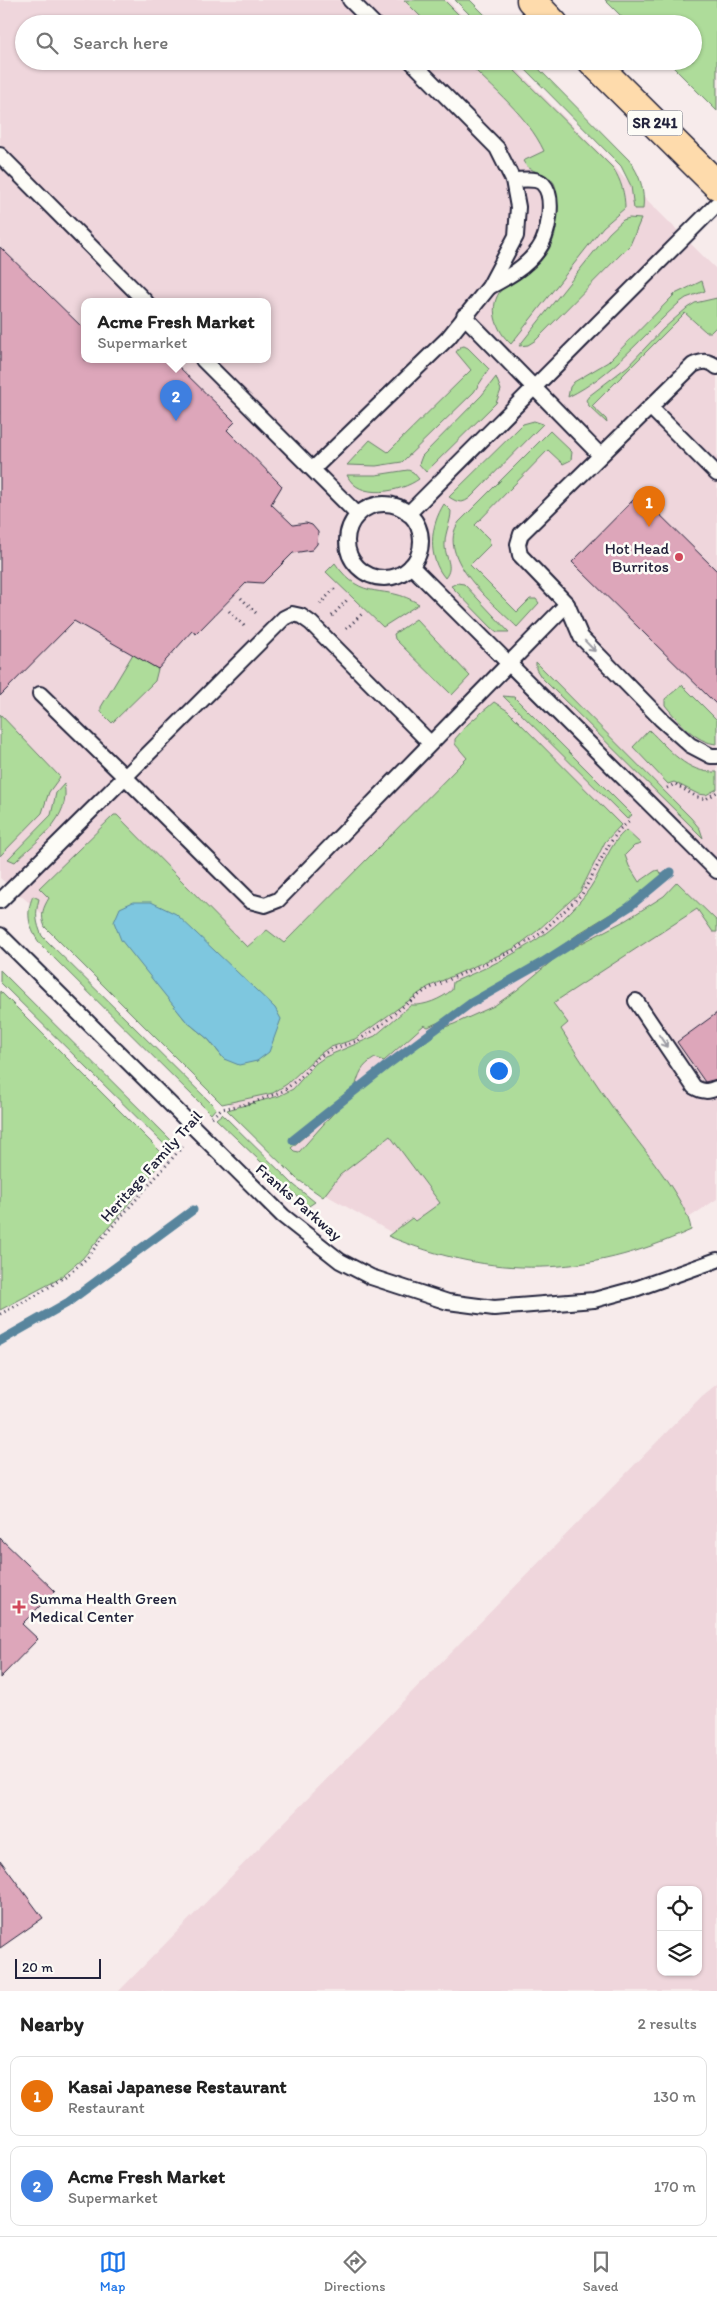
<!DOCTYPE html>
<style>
:root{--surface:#fff;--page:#f2f2f2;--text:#222;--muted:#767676;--line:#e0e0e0;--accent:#1a73e8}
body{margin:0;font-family:Itim,sans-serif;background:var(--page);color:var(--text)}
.controls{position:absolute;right:15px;bottom:15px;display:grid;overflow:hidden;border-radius:10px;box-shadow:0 1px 4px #0004}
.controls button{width:45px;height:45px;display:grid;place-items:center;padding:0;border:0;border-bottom:1px solid var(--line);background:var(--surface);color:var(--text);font:25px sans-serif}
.scale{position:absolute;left:15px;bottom:12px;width:86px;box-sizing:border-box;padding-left:5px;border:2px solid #22223b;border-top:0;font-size:14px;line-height:18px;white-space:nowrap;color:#22223b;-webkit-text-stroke:4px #fdfcf7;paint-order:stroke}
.you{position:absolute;left:498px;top:1070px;width:18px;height:18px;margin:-12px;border:4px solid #fff;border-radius:50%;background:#1a73e8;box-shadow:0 0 0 8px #1a73e833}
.badge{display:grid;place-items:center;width:32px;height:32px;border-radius:50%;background:var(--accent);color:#fff;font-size:16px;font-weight:700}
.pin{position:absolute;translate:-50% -41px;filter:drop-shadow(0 1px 2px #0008)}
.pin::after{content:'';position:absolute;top:26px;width:18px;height:15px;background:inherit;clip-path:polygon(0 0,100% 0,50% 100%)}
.popup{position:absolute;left:81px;top:298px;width:190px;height:65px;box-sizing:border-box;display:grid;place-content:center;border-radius:10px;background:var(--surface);filter:drop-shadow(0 1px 4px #0005);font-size:16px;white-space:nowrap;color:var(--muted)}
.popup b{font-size:19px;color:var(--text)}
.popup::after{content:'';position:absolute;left:50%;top:100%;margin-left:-10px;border:10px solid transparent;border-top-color:var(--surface)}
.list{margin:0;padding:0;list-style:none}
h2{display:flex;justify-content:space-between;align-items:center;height:65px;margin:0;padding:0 20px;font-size:21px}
h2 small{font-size:16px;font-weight:400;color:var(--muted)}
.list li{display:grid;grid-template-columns:32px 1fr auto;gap:15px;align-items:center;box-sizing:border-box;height:80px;margin:0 10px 10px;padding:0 10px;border:1px solid var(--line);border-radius:10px}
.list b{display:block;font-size:19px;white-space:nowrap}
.list p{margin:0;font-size:16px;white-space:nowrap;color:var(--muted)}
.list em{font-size:16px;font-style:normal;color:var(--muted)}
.icon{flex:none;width:28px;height:28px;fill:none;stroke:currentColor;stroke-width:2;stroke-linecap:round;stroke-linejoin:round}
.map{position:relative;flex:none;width:717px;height:1991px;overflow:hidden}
.search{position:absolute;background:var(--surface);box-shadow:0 1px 4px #0004;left:15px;right:15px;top:15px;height:55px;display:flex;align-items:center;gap:12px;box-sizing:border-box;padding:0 18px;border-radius:28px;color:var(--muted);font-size:19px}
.sheet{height:245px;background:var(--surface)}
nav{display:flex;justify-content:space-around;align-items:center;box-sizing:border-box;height:70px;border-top:1px solid var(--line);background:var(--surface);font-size:14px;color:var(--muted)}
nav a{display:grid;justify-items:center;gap:2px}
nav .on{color:var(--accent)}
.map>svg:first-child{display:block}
.built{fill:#efd6dc;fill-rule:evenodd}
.green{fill:#aedc9a;stroke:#687f6a;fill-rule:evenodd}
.water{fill:#7ec7df;stroke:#59859d}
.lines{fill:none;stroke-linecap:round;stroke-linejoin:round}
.stream{stroke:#59859d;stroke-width:9}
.building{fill:#dda6ba;stroke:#22223b}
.lane-casing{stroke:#22223b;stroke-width:18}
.primary-casing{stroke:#22223b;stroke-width:31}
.path{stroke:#22223b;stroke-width:3;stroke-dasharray:1 4;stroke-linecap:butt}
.lane{stroke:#fdfcf7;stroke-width:14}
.primary{stroke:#fedbac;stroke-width:28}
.oneway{stroke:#9a9aa2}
.poi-dot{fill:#d1495b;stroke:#fdfcf7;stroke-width:2}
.labels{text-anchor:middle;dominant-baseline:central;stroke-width:5;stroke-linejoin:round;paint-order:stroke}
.shield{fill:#fdfcf7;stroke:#646373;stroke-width:1}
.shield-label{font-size:15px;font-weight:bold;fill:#22223b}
.poi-label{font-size:16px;fill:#22223b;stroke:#fdfcf7;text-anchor:end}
.street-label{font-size:16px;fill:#22223b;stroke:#fdfcf7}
</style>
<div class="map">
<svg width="717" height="1991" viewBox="0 0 717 1991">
<rect width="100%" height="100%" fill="#f7ebeb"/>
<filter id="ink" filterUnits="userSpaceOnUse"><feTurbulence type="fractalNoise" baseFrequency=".02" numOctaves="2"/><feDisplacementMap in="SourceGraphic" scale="10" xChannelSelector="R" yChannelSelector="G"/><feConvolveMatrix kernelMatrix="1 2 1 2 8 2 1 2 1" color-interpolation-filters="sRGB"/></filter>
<g filter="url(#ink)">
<g class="built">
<path d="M0 0H447L470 24H24V61H508L717 270V1199L657 1239 580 1265 567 1266 471 1258 408 1242 326 1195 271 1146 38 910 0 878ZM85 302H267V360H85Z"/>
<path d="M717 1384V1991H119L702 1396ZM661 1890H698V1972H661Z"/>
</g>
<g class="green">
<path d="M404 0H444L468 24H428Z"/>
<path d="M455 0H470L494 24H479Z"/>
<path d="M605 0H717V111L667 61H693V24H629Z"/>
<path d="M466 61H505L613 168C621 180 625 194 625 208L603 227 511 344C496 331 487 306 502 289 508 283 518 279 525 274 547 260 558 239 557 213 557 204 558 191 554 183 547 171 529 174 523 161L544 151C527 115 493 89 466 61Z"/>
<path d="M517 61H531L629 160C640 175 645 190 643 209H634L631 186 621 166Z"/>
<path d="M629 218 641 219 630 245 536 340 528 345 519 346 609 233 623 220Z"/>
<path d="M702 281 705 291 686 298 679 303C642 336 613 375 568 397L570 387 574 382 608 362 675 294Z"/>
<path d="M717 298V326L711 332H706L685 313 592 406 606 419 607 423 589 406 586 400 589 396 628 366 663 329 687 308 695 303Z"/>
<path d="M464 346 468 348 489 369 474 392 402 462 376 466 347 465 370 440 388 452 471 370 456 352 460 347Z"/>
<path d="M496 377 501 390 496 403 426 472 419 464 422 456 482 395Z"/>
<path d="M534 421 543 424 471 497C463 504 458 503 449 497L523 424Z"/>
<path d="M550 431 572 452 571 460 563 464 548 450 475 525 489 539 490 545 470 565 517 612 530 599H536L539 603 517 627C495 605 434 557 459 522Z"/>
<path d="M408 470 413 472 419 479C401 492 358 501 347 475H376Z"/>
<path d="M444 504 451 511C451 522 445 532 445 543 444 557 455 566 445 578 427 557 430 526 444 504Z"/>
<path d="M335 563C363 604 384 582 419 604L383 627 326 572Z"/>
<path d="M457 583 464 584 509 632H497L492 628 451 586Z"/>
<path d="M416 619 470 676 452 695 395 639 394 634Z"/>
<path d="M133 654 158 669 155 681 112 723 101 712V707Z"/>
<path d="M536 662 691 818 700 829 703 838 541 677 536 669Z"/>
<path d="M682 685 717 720V744C696 743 677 720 665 705V699Z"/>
<path d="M503 696 514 697 632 815 627 819Z"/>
<path d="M494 702 508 711 621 825 605 842 580 892 537 931 515 948 428 987 355 1039 328 1048 317 1056 287 1084 273 1093 222 1104 45 927C40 915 43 908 49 898L39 888 114 815H117L247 947 267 930 284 943 467 758 455 744V739L468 724ZM141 963 257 1061 224 1059 209 1040 186 1021Z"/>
<path d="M0 714 60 777 49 792 42 813 0 856Z"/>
<path d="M649 730C669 749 687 774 717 772V789L706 795 698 794 674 782 668 784 633 747Z"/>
<path d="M64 784C72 818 36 841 15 862L8 859 51 815 56 793Z"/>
<path d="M626 830 641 844 634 846 625 855 629 866 639 882 655 871 659 870 662 875 630 902 581 932 502 989 478 1001 463 1011 428 1027 424 1025 384 1061 375 1058C361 1066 359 1074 355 1088L340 1098 327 1117 291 1148 294 1151 299 1152 337 1109 436 1030 454 1024 494 1006 517 990 559 955 626 920 664 896 677 882 717 921V932H713L697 909 553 1003 568 1023 561 1029C579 1058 598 1087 618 1115 636 1140 689 1202 691 1230 587 1277 493 1280 388 1236L412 1218 415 1221 440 1203 390 1136 340 1175 323 1197 297 1179 227 1110 279 1096 293 1089 315 1064 325 1057 375 1036 411 1005C425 1006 441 999 452 990L453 982C504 961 558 935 590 888 603 869 608 845 626 830Z"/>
<path d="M33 896 39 899C35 914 36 922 42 936L216 1108 211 1114 41 945C29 929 25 914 33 896Z"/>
<path d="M0 970 177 1146 171 1151 3 985 0 982Z"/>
<path d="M0 991 165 1156 140 1190 82 1259 57 1280 0 1310Z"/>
<path d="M222 1114 294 1185 315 1202 309 1206 304 1203 216 1119Z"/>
</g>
<path class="water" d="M133 902H151L176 914 275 1008 281 1019 269 1052 257 1061 239 1065 224 1059 209 1040 186 1021 165 995 121 940 114 922 120 908Z"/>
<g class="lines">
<g class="stream">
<path d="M293 1140 386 1066 471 1003 543 962 629 907 671 872"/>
<path d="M0 1341 67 1303 193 1210"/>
</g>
</g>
<g class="building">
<path d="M0 247 85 330V360H172L235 422 227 430 282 486 271 504 293 525 306 523 312 525 318 532 317 544 312 550 293 553 263 583 247 582 196 634 192 631 158 669 74 621 0 696Z"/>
<path d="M639 494 717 571V705L572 562Z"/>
<path d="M717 1013V1079L705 1082 677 1042Z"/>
<path d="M0 1538 55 1591 22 1624 38 1639 0 1678Z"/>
<path d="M0 1860 43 1918 0 1948Z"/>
</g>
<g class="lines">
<g class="lane-casing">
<g id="lane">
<path d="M350 0 374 24"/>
<path d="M0 155 146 302"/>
<path d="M489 287C508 277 526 267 538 250 548 237 556 197 543 184 537 177 522 180 513 180"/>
<path d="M464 316 600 455"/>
<path d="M203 360 358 515"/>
<path d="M650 407 717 474"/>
<path d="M313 469 448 338 489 287 516 236 518 207 513 180 497 148 411 61"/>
<circle cx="384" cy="541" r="37"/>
<path d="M408 514 717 204"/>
<path d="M411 566 717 871"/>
<path d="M567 604 581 637 661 719 690 745 711 756H717"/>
<path d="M430 743 311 623 301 616 292 614 284 618 125 777 250 901 265 905 278 900 567 604 520 555 518 544 521 534 693 365C703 361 708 360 717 367"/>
<path d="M0 901 125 777 40 694"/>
<path d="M0 935 283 1216 340 1261 371 1277 448 1302 494 1308 594 1300 638 1288 717 1260"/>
<path d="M636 1001 694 1087C703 1092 708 1092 717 1088"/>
</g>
</g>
<g class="primary-casing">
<g id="primary">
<path d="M531 0 554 24"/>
<path d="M592 61 717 185"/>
</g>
</g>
<g class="path">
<path d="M241 598 258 615"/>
<path d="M320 604 337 586"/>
<path d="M229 611 246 628"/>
<path d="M332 616 349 598"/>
<path d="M346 629 364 612"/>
<path d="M667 788 675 784 697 797 706 799 717 792"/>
<path d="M212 1117 221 1109 252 1103 283 1091 302 1076 317 1058 332 1049 357 1041 379 1027 401 1008 426 990 513 951 541 933 582 894 610 843 620 829 629 822"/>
<path d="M0 1314 37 1295 70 1273 87 1258 104 1236 183 1146"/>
</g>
<use href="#lane" class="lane"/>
<use href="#primary" class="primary"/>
</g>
<defs><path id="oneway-shaft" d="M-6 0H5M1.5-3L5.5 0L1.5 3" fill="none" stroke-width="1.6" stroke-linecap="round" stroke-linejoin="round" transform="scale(1.25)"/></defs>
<g class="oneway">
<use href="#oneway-shaft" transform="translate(590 646) rotate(46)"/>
<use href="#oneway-shaft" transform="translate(663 1041) rotate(56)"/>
</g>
</g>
<g class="poi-dot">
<circle cx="679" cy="557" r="5"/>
<path d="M16.5 1599.5h5v5h5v5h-5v5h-5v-5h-5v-5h5z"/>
</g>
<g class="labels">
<rect class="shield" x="627.5" y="110.5" width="55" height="25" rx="4"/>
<g class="shield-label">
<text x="655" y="123">SR 241</text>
</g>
<g class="poi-label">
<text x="669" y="548">Hot Head<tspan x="669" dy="18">Burritos</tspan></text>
<text x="30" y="1598" text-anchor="start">Summa Health Green<tspan x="30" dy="18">Medical Center</tspan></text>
</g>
<g class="street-label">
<text transform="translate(151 1166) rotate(-48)">Heritage Family Trail</text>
<text transform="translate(299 1202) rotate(41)">Franks Parkway</text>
</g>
</g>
</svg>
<div class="controls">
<button><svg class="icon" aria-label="locate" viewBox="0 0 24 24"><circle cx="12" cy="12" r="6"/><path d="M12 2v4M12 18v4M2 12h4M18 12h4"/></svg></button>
<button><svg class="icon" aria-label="layers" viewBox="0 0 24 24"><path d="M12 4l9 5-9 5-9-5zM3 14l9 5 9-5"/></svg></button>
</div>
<div class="scale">20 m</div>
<div class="you"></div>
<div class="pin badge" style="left:649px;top:527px;background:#e8710a">1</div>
<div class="pin badge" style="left:176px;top:421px;background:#3f7fe0">2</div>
<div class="popup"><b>Acme Fresh Market</b>Supermarket</div>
<div class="search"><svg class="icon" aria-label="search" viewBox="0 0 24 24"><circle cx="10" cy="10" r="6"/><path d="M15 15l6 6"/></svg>Search here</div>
</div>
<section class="sheet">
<h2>Nearby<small>2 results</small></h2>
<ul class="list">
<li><span class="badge" style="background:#e8710a">1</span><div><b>Kasai Japanese Restaurant</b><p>Restaurant</p></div><em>130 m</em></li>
<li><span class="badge" style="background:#3f7fe0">2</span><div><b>Acme Fresh Market</b><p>Supermarket</p></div><em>170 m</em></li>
</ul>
</section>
<nav>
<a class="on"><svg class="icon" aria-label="map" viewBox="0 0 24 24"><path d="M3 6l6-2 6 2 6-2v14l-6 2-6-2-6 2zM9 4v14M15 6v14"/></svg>Map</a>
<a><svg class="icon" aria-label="directions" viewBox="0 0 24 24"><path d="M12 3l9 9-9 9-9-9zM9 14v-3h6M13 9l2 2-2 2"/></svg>Directions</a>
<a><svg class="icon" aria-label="saved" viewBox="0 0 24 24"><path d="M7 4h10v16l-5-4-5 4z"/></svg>Saved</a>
</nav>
